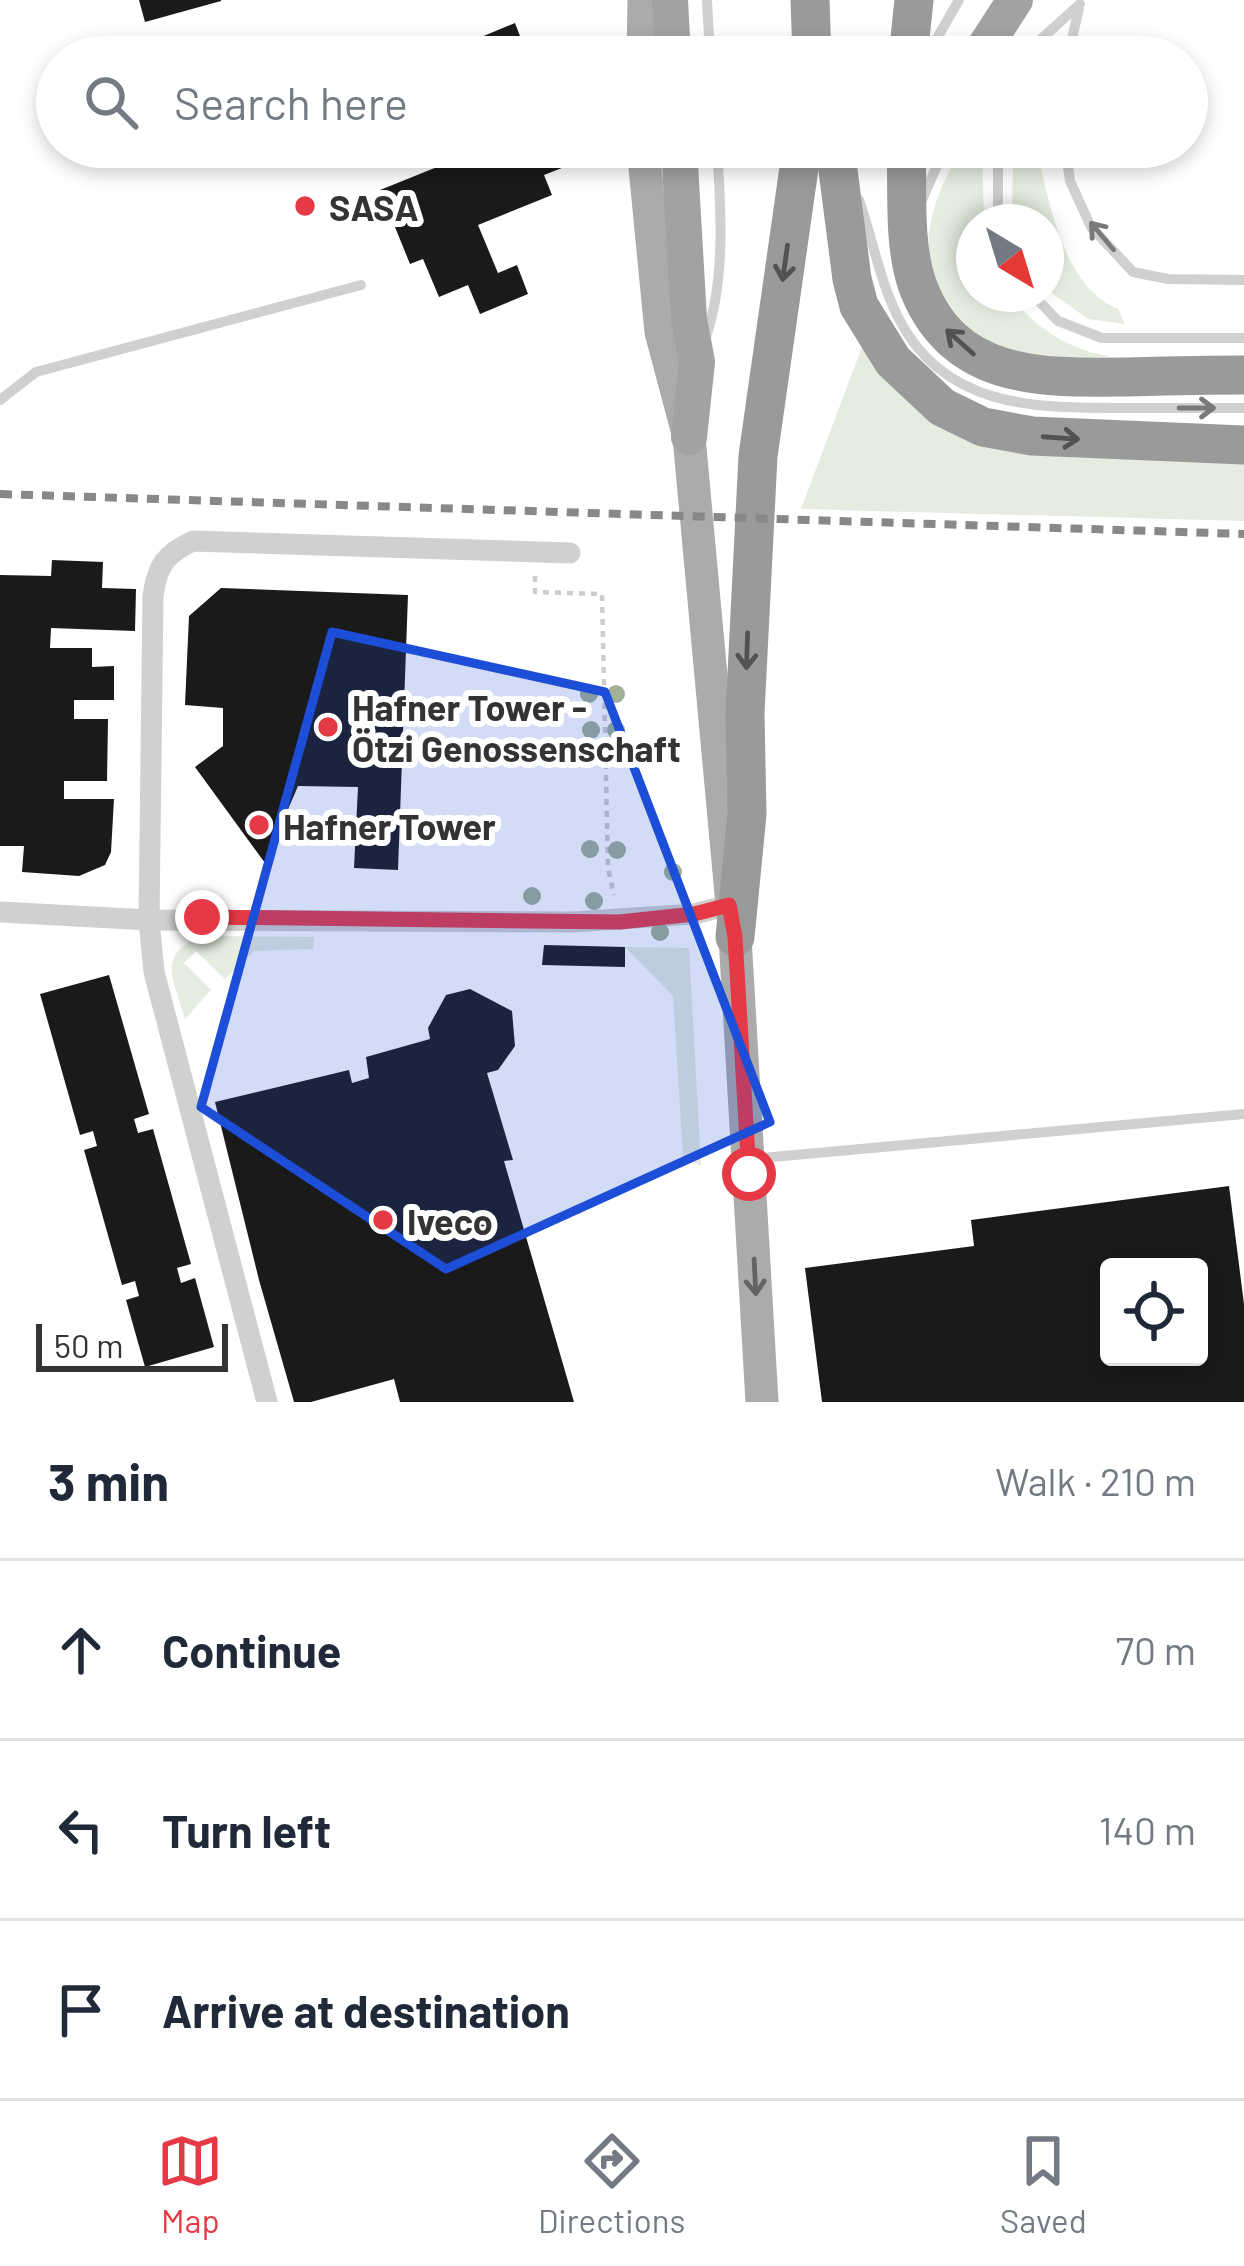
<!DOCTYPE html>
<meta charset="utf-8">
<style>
:root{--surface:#fff;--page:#f6f6f7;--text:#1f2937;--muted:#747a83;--line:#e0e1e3;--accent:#e63946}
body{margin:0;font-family:Barlow,sans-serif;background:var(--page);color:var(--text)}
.controls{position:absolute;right:36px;bottom:36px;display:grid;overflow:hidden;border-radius:12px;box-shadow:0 6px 18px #0003}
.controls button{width:108px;height:108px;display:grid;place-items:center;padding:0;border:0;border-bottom:3px solid var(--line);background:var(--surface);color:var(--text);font:60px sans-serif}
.compass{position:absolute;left:956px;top:204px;width:108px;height:108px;border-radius:50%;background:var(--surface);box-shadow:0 6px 18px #0003;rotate:142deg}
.scale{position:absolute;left:36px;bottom:30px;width:192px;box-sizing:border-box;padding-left:12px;border:6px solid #333;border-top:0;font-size:33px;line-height:42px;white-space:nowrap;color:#333;-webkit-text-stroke:9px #fff;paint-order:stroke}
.stop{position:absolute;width:36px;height:36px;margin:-27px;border:9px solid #e63946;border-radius:50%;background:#fff}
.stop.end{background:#e63946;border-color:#fff;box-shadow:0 3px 12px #0008}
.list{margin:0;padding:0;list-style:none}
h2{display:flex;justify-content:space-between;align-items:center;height:156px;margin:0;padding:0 48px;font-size:51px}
h2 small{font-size:39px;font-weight:400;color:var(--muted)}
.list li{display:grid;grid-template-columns:78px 1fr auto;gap:36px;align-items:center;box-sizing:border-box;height:180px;padding:0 48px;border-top:3px solid var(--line)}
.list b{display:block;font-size:45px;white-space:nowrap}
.list em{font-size:39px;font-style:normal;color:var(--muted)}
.icon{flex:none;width:66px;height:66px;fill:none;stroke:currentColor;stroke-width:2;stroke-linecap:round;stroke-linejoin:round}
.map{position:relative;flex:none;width:1244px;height:1402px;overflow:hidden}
.search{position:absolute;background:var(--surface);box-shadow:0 6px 18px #0003;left:36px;right:36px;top:36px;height:132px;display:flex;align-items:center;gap:30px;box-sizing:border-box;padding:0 42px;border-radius:66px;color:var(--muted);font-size:45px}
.sheet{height:696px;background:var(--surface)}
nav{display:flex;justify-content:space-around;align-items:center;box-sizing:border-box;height:168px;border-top:3px solid var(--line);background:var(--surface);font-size:33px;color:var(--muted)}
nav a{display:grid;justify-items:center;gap:6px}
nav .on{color:var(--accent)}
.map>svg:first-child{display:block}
.green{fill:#e6ecdf}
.building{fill:#1a1a1a;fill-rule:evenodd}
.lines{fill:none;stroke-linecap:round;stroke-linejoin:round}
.path{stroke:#cdcdcd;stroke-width:4.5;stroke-dasharray:6 6;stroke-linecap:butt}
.service{stroke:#d0d0d0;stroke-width:10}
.minor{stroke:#d0d0d0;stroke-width:21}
.primary{stroke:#ababab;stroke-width:33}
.trunk{stroke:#a2a2a2;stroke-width:36}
.motorway{stroke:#9a9a9a;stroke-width:39}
.rail{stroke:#888;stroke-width:8;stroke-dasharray:12 9;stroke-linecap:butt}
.tree{fill:#a2b095}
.oneway{stroke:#7a7a7a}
.oneway2{stroke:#525252}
.oneway3{stroke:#636363}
.route{stroke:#e63946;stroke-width:15}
.marked{fill:#1d4ed8;fill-opacity:0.2;stroke:#1d4ed8;stroke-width:9;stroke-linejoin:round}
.poi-dot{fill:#e63946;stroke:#fff;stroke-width:4.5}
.labels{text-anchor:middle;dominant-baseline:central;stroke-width:12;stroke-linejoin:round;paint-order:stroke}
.poi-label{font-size:36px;font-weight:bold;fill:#333;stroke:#fff;text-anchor:start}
</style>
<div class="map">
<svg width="1244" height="1402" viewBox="0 0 1244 1402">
<rect width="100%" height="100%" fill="#fff"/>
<g class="green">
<path d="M962 147H982L984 222H974V294H1009C1037 330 1066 348 1111 357 1082 359 1047 362 1019 355 995 350 973 334 958 316 909 259 929 206 962 147Z"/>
<path d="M1013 147H1036C1049 200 1062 286 1118 309L1125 324 1088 319 1046 289V222H1012Z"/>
<path d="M862 347C888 371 929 419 958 434 1020 467 1170 457 1244 459V521L801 509Z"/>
<path d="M203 936 314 937 313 949 254 951 225 979 196 951 184 963 211 990 185 1019C174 980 155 953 203 936Z"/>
<path d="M625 947 689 948 701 1166 683 1156 673 996Z"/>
</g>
<g class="building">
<path d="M139 0H221V1L145 22Z"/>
<path d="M515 23 528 57H433Z"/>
<path d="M446 147H565L572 164 544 175 552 195 478 225 498 273 517 265 528 294 480 314 468 285 439 297 423 259 410 264 380 190 452 161Z"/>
<path d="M52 560 103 562 102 588 136 589 135 631 51 628 50 648H92V667L114 666V700H74V719H108L107 781H64V799H114L111 852 105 865 79 876 22 872 24 846H0V575L51 576Z"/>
<path d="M221 588 408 595 398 870 354 868 358 787 298 786 265 863 195 767 223 746V708L185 705 189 616Z"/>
<path d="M544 945 625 947V967L542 965Z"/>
<path d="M109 975 149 1114 134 1119 138 1133 153 1129 191 1264 177 1268 181 1283 195 1278 214 1347 145 1367 126 1300 139 1296 135 1281 122 1285 84 1150 97 1146 93 1131 80 1135 40 994Z"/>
<path d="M470 989 512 1011 515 1046 498 1070 487 1073 513 1160 504 1161 574 1402H400L394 1379 311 1402H294L259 1280 215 1102 349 1070 352 1083 369 1078 366 1057 430 1039 428 1028 446 995Z"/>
<path d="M1229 1186 1244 1304V1402H822L805 1268 974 1246 971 1220ZM1109 1267H1199V1357H1109Z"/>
</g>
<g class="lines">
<path class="path" d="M535 576V592L602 594 608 868 614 895"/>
<g class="service">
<path d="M707 0 710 57"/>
<path d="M926 57 959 0"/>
<path d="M1021 57 1080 4"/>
<path d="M1068 57 1079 8"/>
<path d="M1065 147 1070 181 1091 227 1133 272 1168 279 1244 280"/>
<path d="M859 200C873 240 880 283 900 321 945 406 1031 408 1116 408 1158 408 1201 408 1244 408"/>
<path d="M922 200 945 147"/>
<path d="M998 222V147"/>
<path d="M1032 294 1058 321 1102 338H1244"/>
<path d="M705 340C726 280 721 210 717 147"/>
<path d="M0 400 36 372 361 285"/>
<path d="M751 1159 1244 1114"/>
</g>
<g class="minor">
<path d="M0 912 149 920 573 922 694 914 729 905"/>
<path d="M267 1402 154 972 149 920 153 596C157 566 165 554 193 541L570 553"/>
</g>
<g class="primary">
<path d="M643 57 644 0"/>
<path d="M643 147 661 332 689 437 735 937 762 1402"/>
</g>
<g class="trunk">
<path d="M670 0 673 57"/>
<path d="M978 57 1015 0"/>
<path d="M679 147 689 319 697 362 689 437"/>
</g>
<g class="motorway">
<path d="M810 0 812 57"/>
<path d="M908 57 914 0"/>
<path d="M835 147 852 279 859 306 893 361 942 407 983 427 1032 436 1244 445"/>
<path d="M906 147C908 190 903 242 917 284 952 380 1040 378 1125 377 1165 376 1204 375 1244 375"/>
<path d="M735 937 747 814 745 713 758 456 802 147"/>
</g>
<path class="rail" d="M0 494 1244 534"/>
</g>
<g class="tree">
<circle cx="589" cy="694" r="9"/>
<circle cx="616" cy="694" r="9"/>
<circle cx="591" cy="730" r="9"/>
<circle cx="616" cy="730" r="9"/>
<circle cx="590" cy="849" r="9"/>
<circle cx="617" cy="850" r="9"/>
<circle cx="673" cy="872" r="9"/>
<circle cx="532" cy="896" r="9"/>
<circle cx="594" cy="901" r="9"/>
<circle cx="660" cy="932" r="9"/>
</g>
<defs><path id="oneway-shaft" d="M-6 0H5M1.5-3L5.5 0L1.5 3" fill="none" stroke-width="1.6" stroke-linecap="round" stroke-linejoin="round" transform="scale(3)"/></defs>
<g class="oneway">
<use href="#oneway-shaft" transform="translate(1102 236) rotate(-130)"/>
<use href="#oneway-shaft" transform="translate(1197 408)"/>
</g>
<g class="oneway2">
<use href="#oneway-shaft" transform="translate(785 263) rotate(98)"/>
<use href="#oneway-shaft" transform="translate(960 342) rotate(-138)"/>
<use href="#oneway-shaft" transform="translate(1061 438) rotate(4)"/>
<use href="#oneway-shaft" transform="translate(747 651) rotate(92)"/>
</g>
<use class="oneway3" href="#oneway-shaft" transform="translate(755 1277) rotate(87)"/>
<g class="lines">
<path class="route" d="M202 917 620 922 694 914 729 905 735 937 749 1174"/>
</g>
<path class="marked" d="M332 632 605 692 770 1122 446 1269 201 1107Z"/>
<g class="poi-dot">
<circle cx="305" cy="206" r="12"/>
<circle cx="328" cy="727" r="12"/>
<circle cx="259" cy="825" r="12"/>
<circle cx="383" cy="1220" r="12"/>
</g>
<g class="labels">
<g class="poi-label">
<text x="329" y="206">SASA</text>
<text x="352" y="706">Hafner Tower -<tspan x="352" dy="41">Ötzi Genossenschaft</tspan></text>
<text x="283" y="825">Hafner Tower</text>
<text x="407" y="1220">Iveco</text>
</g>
</g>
</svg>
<div class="controls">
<button><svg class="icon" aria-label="locate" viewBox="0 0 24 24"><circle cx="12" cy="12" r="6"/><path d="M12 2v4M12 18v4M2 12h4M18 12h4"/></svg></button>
</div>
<svg class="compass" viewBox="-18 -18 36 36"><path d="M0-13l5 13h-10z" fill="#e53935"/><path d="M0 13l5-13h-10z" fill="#747a83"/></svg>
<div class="scale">50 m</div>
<div class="stop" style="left:749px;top:1174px"></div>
<div class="stop end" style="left:202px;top:917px"></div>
<div class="search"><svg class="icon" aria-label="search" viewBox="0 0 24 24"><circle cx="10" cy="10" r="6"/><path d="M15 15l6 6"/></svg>Search here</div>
</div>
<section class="sheet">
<h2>3 min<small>Walk · 210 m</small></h2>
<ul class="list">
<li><svg class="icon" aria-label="ahead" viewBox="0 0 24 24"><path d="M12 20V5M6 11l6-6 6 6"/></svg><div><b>Continue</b></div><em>70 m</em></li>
<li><svg class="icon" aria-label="left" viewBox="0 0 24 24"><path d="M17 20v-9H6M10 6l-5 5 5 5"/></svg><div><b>Turn left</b></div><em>140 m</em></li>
<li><svg class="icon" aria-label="arrive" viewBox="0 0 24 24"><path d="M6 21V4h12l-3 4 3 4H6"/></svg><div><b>Arrive at destination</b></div></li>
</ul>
</section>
<nav>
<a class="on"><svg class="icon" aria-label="map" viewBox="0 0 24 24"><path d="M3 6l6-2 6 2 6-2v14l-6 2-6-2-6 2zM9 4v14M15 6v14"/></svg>Map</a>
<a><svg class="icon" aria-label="directions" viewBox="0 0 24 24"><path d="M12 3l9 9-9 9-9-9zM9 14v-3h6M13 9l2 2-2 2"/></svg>Directions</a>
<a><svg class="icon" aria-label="saved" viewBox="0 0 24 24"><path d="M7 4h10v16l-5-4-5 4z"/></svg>Saved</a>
</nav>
